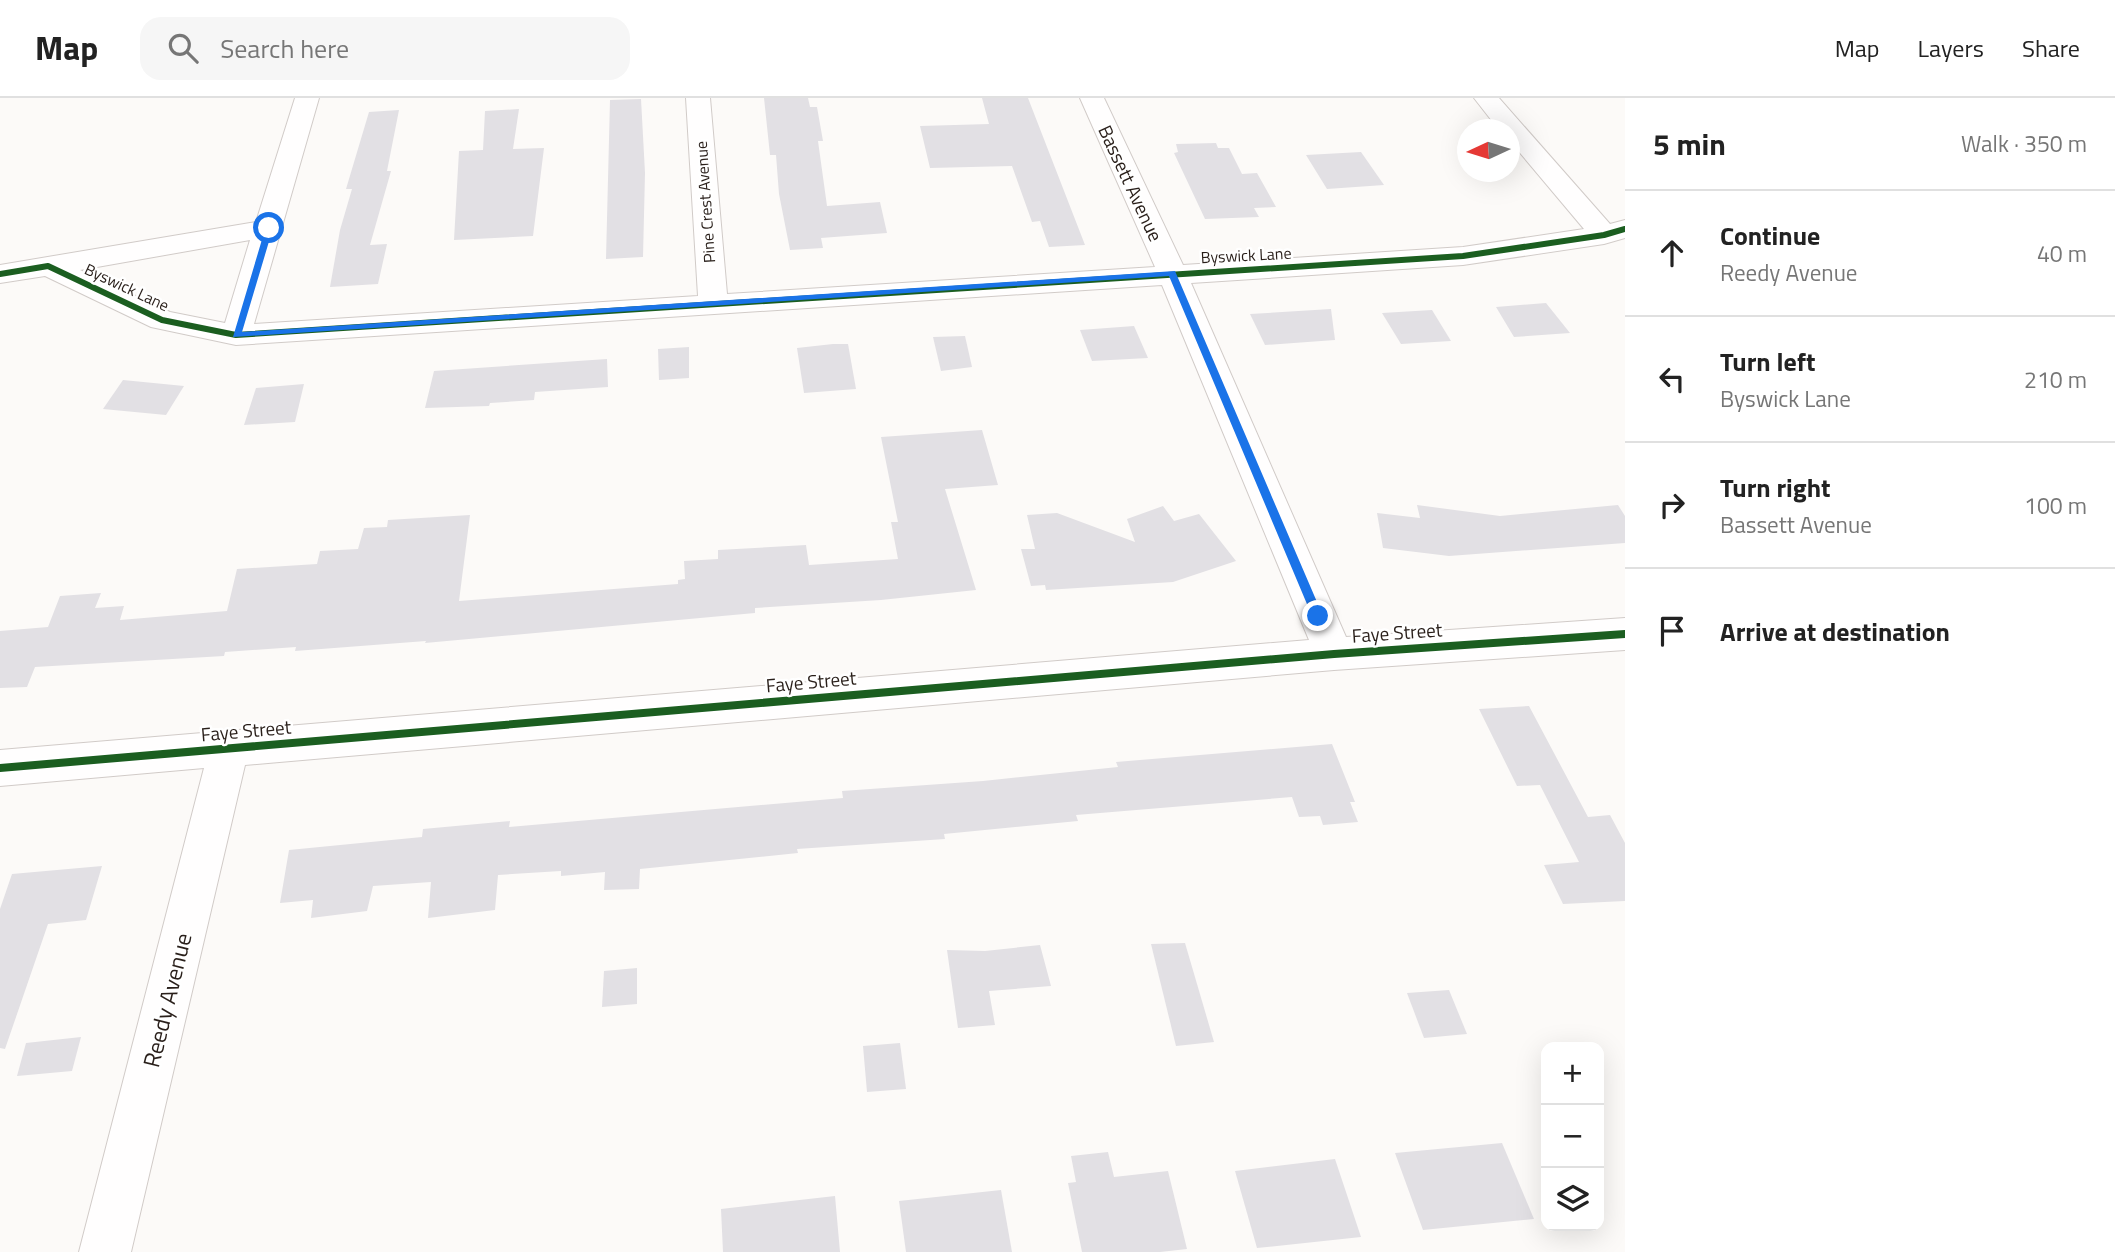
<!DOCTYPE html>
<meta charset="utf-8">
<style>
:root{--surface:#fff;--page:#f6f6f6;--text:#222;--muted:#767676;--line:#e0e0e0}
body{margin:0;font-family:"Titillium Web",sans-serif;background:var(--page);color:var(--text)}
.controls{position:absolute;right:21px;bottom:21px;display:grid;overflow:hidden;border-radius:14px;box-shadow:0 7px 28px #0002}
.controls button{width:63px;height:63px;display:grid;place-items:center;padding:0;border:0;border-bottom:2px solid var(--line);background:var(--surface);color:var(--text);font:35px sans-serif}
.compass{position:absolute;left:1457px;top:21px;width:63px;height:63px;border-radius:50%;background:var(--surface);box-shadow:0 7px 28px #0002;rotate:266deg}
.stop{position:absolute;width:21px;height:21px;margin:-16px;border:5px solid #1a73e8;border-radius:50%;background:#fff}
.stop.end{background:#1a73e8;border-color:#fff;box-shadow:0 2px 7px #0008}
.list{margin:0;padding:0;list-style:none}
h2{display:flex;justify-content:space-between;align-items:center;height:91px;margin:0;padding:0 28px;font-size:30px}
h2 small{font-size:23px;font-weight:400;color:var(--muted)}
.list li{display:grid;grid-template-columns:46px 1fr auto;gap:21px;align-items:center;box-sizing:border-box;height:126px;padding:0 28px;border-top:2px solid var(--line)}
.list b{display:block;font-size:26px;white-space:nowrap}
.list p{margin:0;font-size:23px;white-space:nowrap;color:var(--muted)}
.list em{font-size:23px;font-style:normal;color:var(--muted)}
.icon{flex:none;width:38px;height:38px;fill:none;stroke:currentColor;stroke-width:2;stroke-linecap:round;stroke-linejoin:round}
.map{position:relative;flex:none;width:1625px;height:1154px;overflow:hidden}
header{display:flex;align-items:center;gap:42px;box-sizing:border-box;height:98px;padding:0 35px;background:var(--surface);border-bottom:2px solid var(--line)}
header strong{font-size:33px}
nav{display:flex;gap:38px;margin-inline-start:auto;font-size:24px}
.search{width:490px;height:63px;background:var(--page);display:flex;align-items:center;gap:18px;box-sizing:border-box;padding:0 24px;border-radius:21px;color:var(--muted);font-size:26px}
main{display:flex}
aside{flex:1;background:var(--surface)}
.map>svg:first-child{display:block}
.building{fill:#e2e0e4}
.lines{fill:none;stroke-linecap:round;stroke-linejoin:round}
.street-casing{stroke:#d1cbc8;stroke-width:2}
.street{fill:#fffefe;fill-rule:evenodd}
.cycleway-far1-casing{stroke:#fff;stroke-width:10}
.cycleway-casing{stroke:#fff;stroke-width:12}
.cycleway-far1{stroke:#1b5e20;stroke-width:6}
.cycleway{stroke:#1b5e20;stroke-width:8}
.route{fill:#1a73e8}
.labels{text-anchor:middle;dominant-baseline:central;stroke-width:5;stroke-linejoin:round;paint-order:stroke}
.far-street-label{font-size:16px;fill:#291f1a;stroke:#fff}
.street-label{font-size:19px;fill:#291f1a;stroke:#fff}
.near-street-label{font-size:23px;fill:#291f1a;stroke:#fff}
</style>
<header>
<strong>Map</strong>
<div class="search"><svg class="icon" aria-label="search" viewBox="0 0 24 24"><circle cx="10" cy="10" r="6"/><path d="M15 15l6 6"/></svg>Search here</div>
<nav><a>Map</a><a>Layers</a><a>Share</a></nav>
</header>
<main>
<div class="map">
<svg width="1625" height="1154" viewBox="0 0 1625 1154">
<rect width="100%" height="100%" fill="#fcfaf8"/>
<g class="building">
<path d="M764 0H808L810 9H817L823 43H818L827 108 880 104 887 135 821 140 823 150 790 152 779 96 776 57H770Z"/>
<path d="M982 0H1028L1085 147 1049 149 1040 123 1032 124 1012 68 930 70 920 28 989 26Z"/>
<path d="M641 1 645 75 643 159 606 161 610 2Z"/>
<path d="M519 11 513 51 544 50 533 138 454 142 459 53 483 52 485 13Z"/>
<path d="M399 12 387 73H391L370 147 387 146 378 186 330 189 340 132 352 91H346L369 14Z"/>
<path d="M1216 45 1218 50H1229L1242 76 1257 75 1276 109 1254 110 1259 119 1205 121 1174 55 1178 54 1176 46Z"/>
<path d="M1361 54 1384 87 1327 91 1306 57Z"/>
<path d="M1546 205 1570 235 1514 239 1496 209Z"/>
<path d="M1331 211 1335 242 1265 247 1250 216Z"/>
<path d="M1432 212 1451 243 1401 246 1382 215Z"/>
<path d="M1134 228 1148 260 1092 263 1080 232Z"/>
<path d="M965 238 972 269 941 273 933 239Z"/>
<path d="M833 246H848L856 291 804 295 797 250Z"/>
<path d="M689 249V280L659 282 658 251Z"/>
<path d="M607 261 608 289 535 294 534 302 490 305 489 308 425 310 434 273Z"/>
<path d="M123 282 184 288 166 317 103 311Z"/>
<path d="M304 286 295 324 244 327 256 290Z"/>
<path d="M982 332 998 387 945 391 976 492 881 502 755 510V515L425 545 426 543 295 553 296 549 225 554 224 558 35 569 27 589 0 590V533L48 529 60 498 101 495 95 510 124 508 120 522 227 513 237 471 317 466 320 453 358 451 364 430 387 429 388 422 470 417 459 503 678 486V482L685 481 684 463 718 461V452L806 447 809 467 898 461 891 424H898L881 339Z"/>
<path d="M1417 407 1500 418 1618 407 1625 418V445L1449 458 1383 450 1377 415 1420 420Z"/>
<path d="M1163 408 1174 423 1199 416 1236 463 1173 484 1046 492 1045 487 1031 488 1021 451H1035L1027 417 1057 415 1135 444 1127 421Z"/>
<path d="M1529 608 1588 719 1610 717 1625 745V803L1563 806 1544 767 1579 764 1540 687 1517 688 1479 611Z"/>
<path d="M1332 646 1355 704H1350L1358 724 1323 727 1320 718 1299 719 1292 699 1076 717 1078 723 944 736 945 741 797 751 798 755 640 771 639 791 604 792 605 774 561 778V773L498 777 495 812 428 820 431 784 373 788 367 813 311 820 313 802 280 805 289 752 422 739 423 731 510 723 509 729 843 700 842 693 983 683 1118 669 1116 664Z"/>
<path d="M102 768 86 822 48 826 5 951 0 950V811L12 776Z"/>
<path d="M1185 845 1214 944 1176 948 1151 846Z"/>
<path d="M1040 847 1051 888 989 893 995 927 958 930 947 852 985 853Z"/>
<path d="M637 870V906L602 909 604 873Z"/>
<path d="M1449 892 1467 936 1424 940 1407 895Z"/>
<path d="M81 939 72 973 17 978 26 945Z"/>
<path d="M900 945 906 991 867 994 863 948Z"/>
<path d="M1502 1045 1534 1121 1423 1132 1395 1055Z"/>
<path d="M1108 1054 1114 1079 1168 1073 1187 1151 1160 1154H1082L1068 1085 1076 1084 1071 1058Z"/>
<path d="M1335 1061 1361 1139 1257 1150 1235 1073Z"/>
<path d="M1001 1092 1012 1154H906L899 1103Z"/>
<path d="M835 1098 840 1154H723L721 1111Z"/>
</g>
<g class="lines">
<g class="street-casing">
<path id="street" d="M295 0H319L254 226 698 198 686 0H710L727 196 1155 169 1080 0H1104L1183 167 1463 149 1584 131 1510 43V32H1499L1474 0H1499L1610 126 1625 122V140L1604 146 1463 167 1191 185 1346 539 1625 520V552L1334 572 245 667 131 1154H79L204 670 0 688V652L1309 542 1162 187 236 247 151 229 45 178 0 185V167L256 124ZM250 142 225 225 170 214 80 172Z"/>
</g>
<use href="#street" class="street"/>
<g class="cycleway-far1-casing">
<path id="cycleway-far1" d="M0 176 48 168 162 222 236 237 1463 158 1604 137 1625 131"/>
</g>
<g class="cycleway-casing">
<path id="cycleway" d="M0 670 1334 556 1625 536"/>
</g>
<use href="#cycleway-far1" class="cycleway-far1"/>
<use href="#cycleway" class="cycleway"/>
</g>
<path class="route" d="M266 128 273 130 242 234 1175 173 1323 518 1318 523 1312 518 1169 178 233 239Z"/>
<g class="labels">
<g class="far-street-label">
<text transform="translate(705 104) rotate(-94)">Pine Crest Avenue</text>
<text transform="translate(1246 157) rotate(-3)">Byswick Lane</text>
<text transform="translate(127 189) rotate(25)">Byswick Lane</text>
</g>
<g class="street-label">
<text transform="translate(1131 85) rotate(65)">Bassett Avenue</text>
<text transform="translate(1397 534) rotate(-4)">Faye Street</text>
<text transform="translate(811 583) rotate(-5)">Faye Street</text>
<text transform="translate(246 632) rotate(-5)">Faye Street</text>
</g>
<g class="near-street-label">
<text transform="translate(167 902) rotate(-76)">Reedy Avenue</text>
</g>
</g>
</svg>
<div class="controls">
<button>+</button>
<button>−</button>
<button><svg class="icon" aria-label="layers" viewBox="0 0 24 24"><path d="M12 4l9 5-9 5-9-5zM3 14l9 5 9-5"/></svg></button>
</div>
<svg class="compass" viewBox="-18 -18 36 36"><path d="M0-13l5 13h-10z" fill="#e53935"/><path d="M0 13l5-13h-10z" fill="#767676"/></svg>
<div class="stop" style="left:269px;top:130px"></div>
<div class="stop end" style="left:1318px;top:518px"></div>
</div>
<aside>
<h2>5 min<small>Walk · 350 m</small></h2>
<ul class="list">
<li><svg class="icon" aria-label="ahead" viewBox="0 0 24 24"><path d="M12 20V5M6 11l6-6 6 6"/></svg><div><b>Continue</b><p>Reedy Avenue</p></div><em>40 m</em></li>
<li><svg class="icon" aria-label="left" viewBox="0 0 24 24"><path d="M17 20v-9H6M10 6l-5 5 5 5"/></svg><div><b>Turn left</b><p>Byswick Lane</p></div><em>210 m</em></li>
<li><svg class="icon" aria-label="right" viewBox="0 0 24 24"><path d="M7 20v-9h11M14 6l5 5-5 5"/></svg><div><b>Turn right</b><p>Bassett Avenue</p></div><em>100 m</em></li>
<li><svg class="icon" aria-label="arrive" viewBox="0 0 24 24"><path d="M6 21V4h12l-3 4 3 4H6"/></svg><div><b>Arrive at destination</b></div></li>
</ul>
</aside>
</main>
